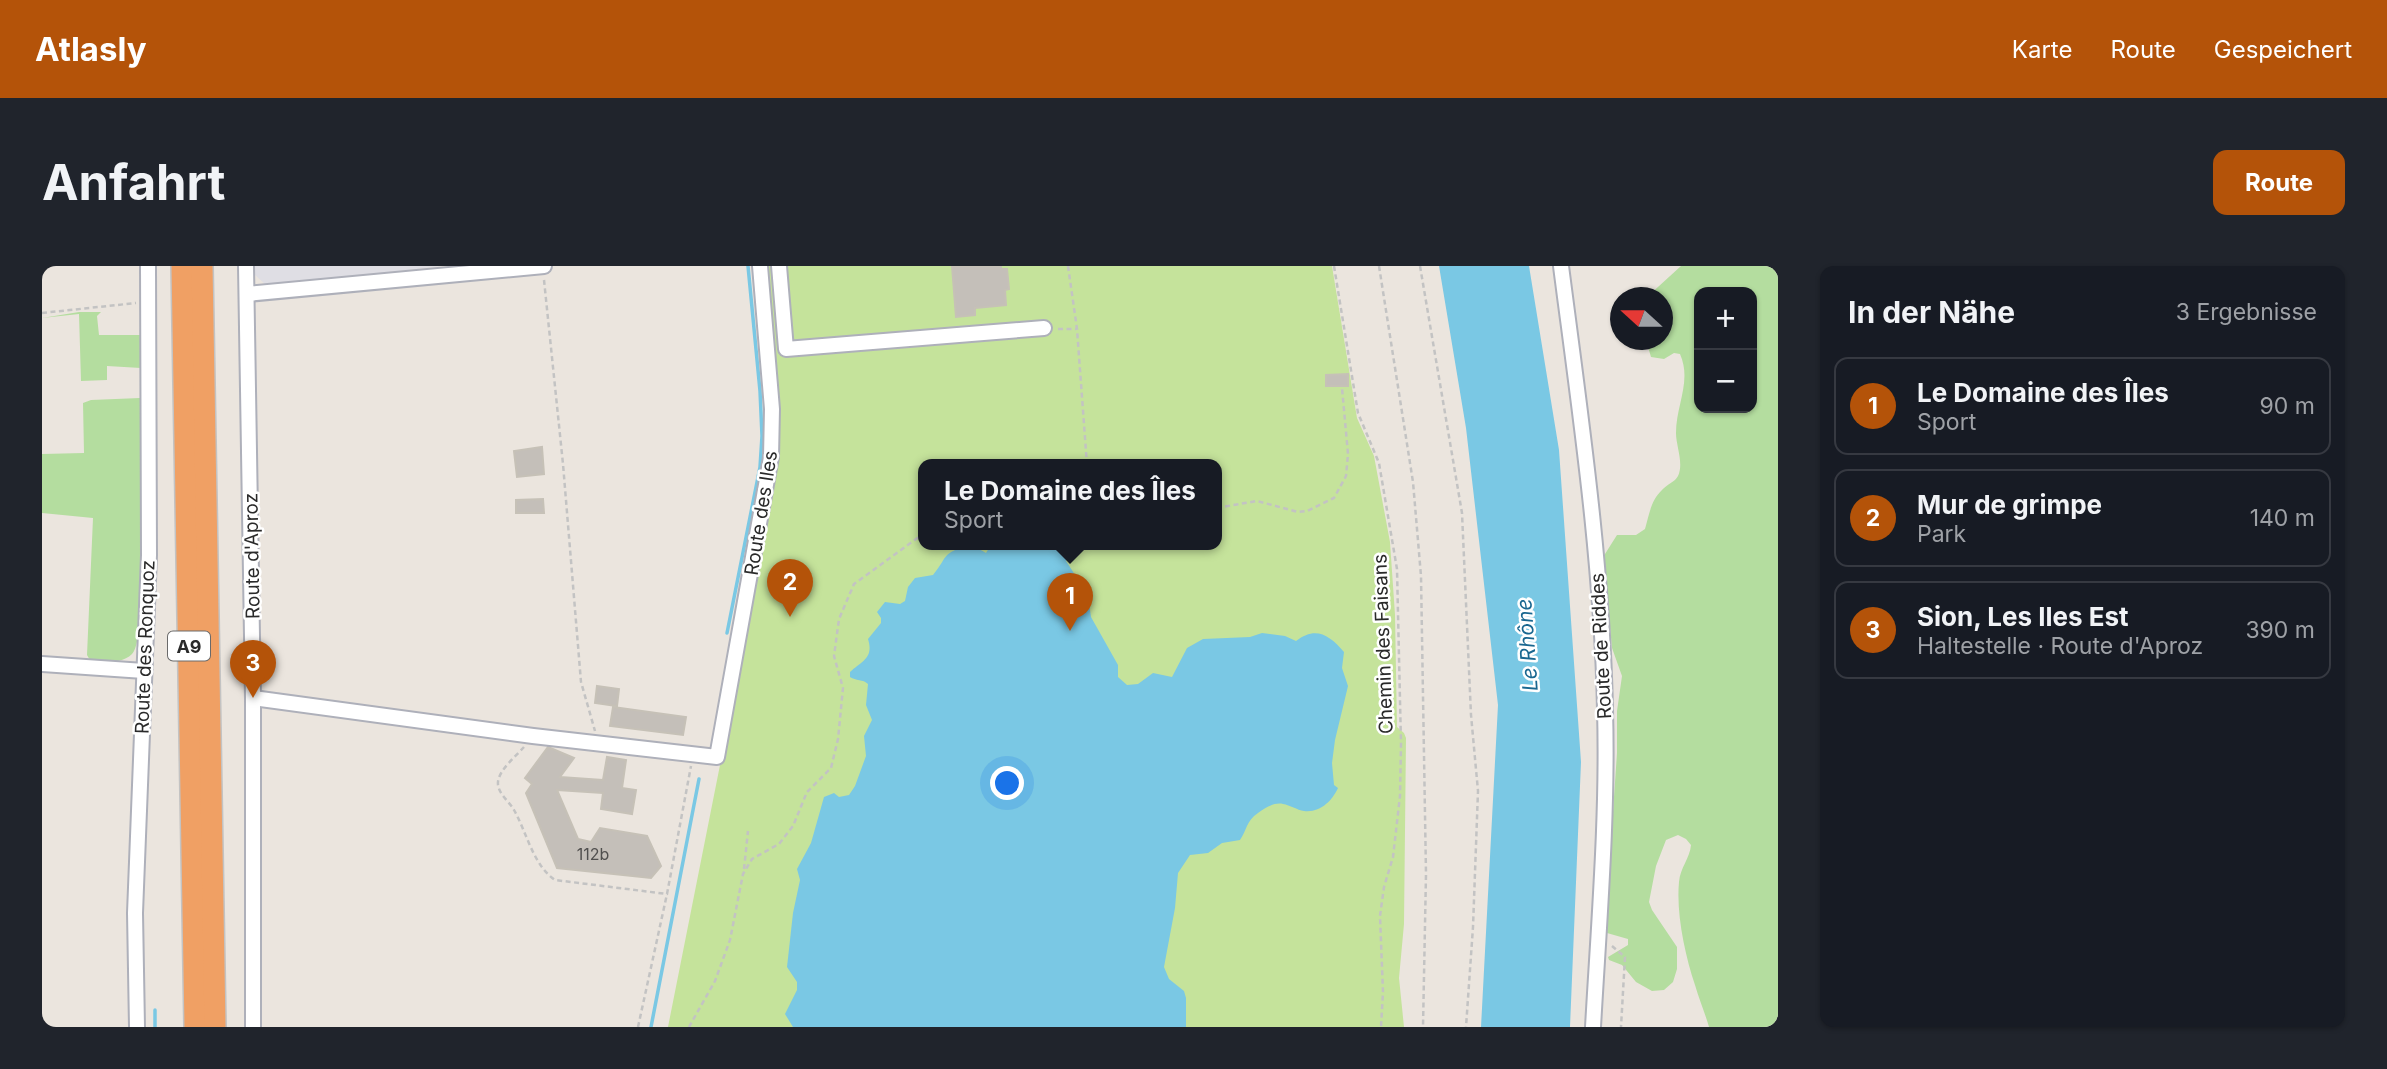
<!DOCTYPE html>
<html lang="de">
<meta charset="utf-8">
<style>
:root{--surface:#171b24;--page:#20242c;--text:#f1f3f6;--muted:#9ea1a6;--line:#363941;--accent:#b45309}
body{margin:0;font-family:Inter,sans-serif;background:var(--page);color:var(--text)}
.controls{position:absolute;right:21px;top:21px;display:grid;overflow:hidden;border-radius:14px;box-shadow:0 2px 5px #0004}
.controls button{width:63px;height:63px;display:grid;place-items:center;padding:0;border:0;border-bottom:2px solid var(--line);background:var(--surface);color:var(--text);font:35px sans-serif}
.compass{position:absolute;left:1568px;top:21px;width:63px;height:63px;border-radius:50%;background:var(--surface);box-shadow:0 2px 5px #0004;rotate:291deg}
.you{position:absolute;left:966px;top:518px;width:24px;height:24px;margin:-18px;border:5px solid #fff;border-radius:50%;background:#1a73e8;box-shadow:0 0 0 10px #1a73e833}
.badge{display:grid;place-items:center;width:46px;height:46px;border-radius:50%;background:var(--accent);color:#fff;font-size:23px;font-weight:700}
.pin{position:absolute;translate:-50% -58px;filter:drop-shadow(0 2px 4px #0008)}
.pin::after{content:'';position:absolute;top:37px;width:24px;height:21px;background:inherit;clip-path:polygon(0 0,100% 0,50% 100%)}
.popup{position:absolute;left:876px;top:193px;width:304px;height:91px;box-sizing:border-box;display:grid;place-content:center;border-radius:14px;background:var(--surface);filter:drop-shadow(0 2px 5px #0005);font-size:23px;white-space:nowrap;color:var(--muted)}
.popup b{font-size:26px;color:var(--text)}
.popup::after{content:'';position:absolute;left:50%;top:100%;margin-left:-14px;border:14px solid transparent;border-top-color:var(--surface)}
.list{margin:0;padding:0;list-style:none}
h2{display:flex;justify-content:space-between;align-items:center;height:91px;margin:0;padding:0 28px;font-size:30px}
h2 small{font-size:23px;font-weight:400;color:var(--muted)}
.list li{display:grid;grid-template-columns:46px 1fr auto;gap:21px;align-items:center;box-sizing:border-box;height:98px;margin:0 14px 14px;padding:0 14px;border:2px solid var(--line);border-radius:14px}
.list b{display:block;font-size:26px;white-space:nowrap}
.list p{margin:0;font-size:23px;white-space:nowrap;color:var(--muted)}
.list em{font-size:23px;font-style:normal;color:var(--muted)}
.map{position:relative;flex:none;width:1736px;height:761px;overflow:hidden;border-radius:14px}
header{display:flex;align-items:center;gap:42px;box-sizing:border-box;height:98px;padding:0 35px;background:var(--accent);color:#fff}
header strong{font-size:33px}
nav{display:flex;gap:38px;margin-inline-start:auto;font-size:24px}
.intro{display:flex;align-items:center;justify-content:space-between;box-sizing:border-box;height:168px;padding:0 42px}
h1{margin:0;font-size:49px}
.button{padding:18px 32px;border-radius:14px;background:var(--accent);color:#fff;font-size:24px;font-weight:700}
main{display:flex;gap:42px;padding:0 42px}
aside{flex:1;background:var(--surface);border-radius:14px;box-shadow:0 2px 5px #0004}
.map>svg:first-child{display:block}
.industrial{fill:#dfdee4}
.green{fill:#b4dd9f;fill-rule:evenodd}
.pitch{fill:#c5e39b;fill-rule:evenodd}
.water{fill:#7ac8e4}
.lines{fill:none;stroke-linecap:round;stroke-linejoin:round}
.stream{stroke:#7ac8e4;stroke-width:3.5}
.building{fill:#c4bfb9;stroke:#c6c1b7;stroke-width:2}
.minor-casing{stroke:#aeb0ba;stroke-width:18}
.highway-casing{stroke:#c3c3c3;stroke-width:24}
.path{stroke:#c3c3c3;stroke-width:2.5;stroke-dasharray:5 3.5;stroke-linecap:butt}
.minor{stroke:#fff;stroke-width:14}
.highway{stroke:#f0a064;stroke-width:21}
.labels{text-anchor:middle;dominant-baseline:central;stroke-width:5;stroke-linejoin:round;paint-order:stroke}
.number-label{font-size:16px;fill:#504f4e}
.shield{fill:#fff;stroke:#6a6a6a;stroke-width:2}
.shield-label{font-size:18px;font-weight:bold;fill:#2a2a2a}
.street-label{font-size:19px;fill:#2a2a2a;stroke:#fff}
.water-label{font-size:21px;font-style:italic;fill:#196790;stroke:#fff}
</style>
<header>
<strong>Atlasly</strong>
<nav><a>Karte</a><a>Route</a><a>Gespeichert</a></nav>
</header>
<div class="intro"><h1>Anfahrt</h1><a class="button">Route</a></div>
<main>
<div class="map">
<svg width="1736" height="761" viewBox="0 0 1736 761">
<rect width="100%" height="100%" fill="#ebe5de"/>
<path class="industrial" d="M211 0H401L225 20 211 7Z"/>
<g class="green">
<path d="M1639 0H1736V761H1667C1663 747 1657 733 1653 719 1643 689 1634 647 1637 616 1638 602 1648 592 1649 579L1644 573 1636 569 1624 574 1614 600 1607 636 1610 644 1635 681V703L1631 716 1622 724 1610 725 1594 716 1580 699 1567 694 1566 691 1586 679V673L1565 667 1563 663 1575 487V445L1580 410 1570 382 1562 297 1563 288 1575 269H1594L1603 263C1607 249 1609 234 1620 224 1625 218 1633 216 1636 210 1642 197 1634 180 1634 167 1634 139 1650 115 1638 88L1632 87 1622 93 1609 91 1604 74H1620V32L1605 31ZM1657 26H1710V142H1657Z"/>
<path d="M37 46H59L55 50 57 69H100L99 102 65 100V114L39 115 37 48 0 52Z"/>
<path d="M98 132C99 167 108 372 90 388 80 398 62 396 49 396L45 389 51 252 0 247V188L42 187 41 137 49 134Z"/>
</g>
<path class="pitch" d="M720 0H1290L1315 152 1332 190 1348 276 1353 349 1355 461 1362 467 1364 472 1362 658 1357 712 1362 761H626L679 494 735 180ZM881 199H1175V279H881Z"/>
<g class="water">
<path d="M1397 0H1487L1517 184 1539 496 1528 761H1439L1456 439 1424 162Z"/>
<path d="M924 279H930L944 287 949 279H1030V286L1024 295 1039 318 1047 337 1049 351 1076 399V411L1085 419 1096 418 1111 407 1130 411 1145 382 1161 373 1208 371 1220 367 1243 370 1254 375C1273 360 1287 368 1302 386L1300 402 1306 420 1293 474 1290 497 1292 519 1296 522C1290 535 1278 547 1262 545 1255 544 1248 539 1241 538 1232 536 1223 542 1216 547 1204 555 1205 564 1198 574L1180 577 1166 587 1148 589 1136 607 1133 642 1122 701 1127 713 1142 725 1144 732V761H751L743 748 755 724V716L745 701 751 647 758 614 755 603 769 577 782 531 792 527 797 531 807 529 813 520 824 490 822 470 830 454 824 439 826 418C821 413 814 415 808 411V406C820 395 832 392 826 373L839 357V352L835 346 843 336 858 338 863 335 866 321 873 312 891 309C907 289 898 290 924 279Z"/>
</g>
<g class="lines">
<g class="stream">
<path d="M685 367 718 201 720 170 718 125 706 0"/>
<path d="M113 761V744"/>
<path d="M609 761 657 513"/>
</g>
</g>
<g class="building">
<path d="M910 0H959V3H965L967 23 963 24 964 39 933 42V49L914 51Z"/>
<path d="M1306 108V120H1284V109Z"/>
<path d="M500 181 502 208 475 211 472 185Z"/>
<path d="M501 233 502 247H474V234Z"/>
<path d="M555 420 577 423 575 440 553 437Z"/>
<path d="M571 441 644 451 641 469 568 460Z"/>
<path d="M506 481 532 492 518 511 561 514 565 491 584 494 580 522 594 524 590 548 559 543 561 527 515 524 536 573 549 576 558 562 605 570 619 600 609 612 515 602 484 527 490 518 483 512Z"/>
</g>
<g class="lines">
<g class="minor-casing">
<g id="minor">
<path d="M204 0 211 432V761"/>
<path d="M737 0 744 83 1002 62"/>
<path d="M1519 0C1538 147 1560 294 1563 443 1566 549 1557 655 1551 761"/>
<path d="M205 28 502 0"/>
<path d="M0 398 102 405"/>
<path d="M211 432 491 470 675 491 729 191 730 143 718 0"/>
<path d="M95 761 93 647 107 289 106 0"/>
</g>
</g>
<g class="highway-casing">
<g id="highway">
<path d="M140 0 153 761"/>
<path d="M160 0 173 761"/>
</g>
</g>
<g class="path">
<path d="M1026 0 1035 63 1045 199"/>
<path d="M1292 0 1316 147 1337 197 1355 303 1359 478 1358 530 1351 591 1342 621 1338 650 1341 726 1339 761"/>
<path d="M1337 0 1371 216 1379 310 1384 608 1381 761"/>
<path d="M1378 0 1420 247 1429 449 1436 525 1431 661 1424 761"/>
<path d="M502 14 521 198 539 416 553 465"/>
<path d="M0 47 94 37"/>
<path d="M1016 63H1034"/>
<path d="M1175 239 1180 241 1215 235 1256 246 1265 245 1292 232 1304 210 1306 188 1300 122"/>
<path d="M482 481C474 490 457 504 456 516 455 527 467 535 472 544 485 567 491 599 513 614L625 628 649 500"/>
<path d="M702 603 706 565"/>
<path d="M1570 680 1583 691 1579 761"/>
<path d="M596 761 625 628"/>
<path d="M647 761 673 715 688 674 701 608 710 593 737 578 751 560 765 526 789 502 796 473 801 422 792 390 797 353 812 318 881 268"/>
</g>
<use href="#minor" class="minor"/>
<use href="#highway" class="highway"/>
</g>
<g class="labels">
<g class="number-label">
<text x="551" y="588">112b</text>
</g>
<rect class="shield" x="126" y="365.5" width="42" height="29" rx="5"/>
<g class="shield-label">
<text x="147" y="380">A9</text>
</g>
<g class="street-label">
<text transform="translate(719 247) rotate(-81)">Route des Iles</text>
<text transform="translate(210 290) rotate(-91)">Route d'Aproz</text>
<text transform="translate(1341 378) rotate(-92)">Chemin des Faisans</text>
<text transform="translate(1559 380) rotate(-93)">Route de Riddes</text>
<text transform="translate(103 381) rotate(-88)">Route des Ronquoz</text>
</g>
<g class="water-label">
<text transform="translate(1485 379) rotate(-94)">Le Rhône</text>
</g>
</g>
</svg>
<div class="controls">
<button>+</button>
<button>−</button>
</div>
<svg class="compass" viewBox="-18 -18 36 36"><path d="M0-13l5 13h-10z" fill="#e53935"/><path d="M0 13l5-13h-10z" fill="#9ea1a6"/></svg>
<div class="you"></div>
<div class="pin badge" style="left:1028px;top:365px">1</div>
<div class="popup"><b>Le Domaine des Îles</b>Sport</div>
<div class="pin badge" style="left:748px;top:351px">2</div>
<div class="pin badge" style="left:211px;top:432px">3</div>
</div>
<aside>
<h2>In der Nähe<small>3 Ergebnisse</small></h2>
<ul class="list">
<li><span class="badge">1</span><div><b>Le Domaine des Îles</b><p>Sport</p></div><em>90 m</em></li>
<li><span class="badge">2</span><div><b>Mur de grimpe</b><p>Park</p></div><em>140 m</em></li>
<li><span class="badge">3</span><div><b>Sion, Les Iles Est</b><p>Haltestelle · Route d'Aproz</p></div><em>390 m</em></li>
</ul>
</aside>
</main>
